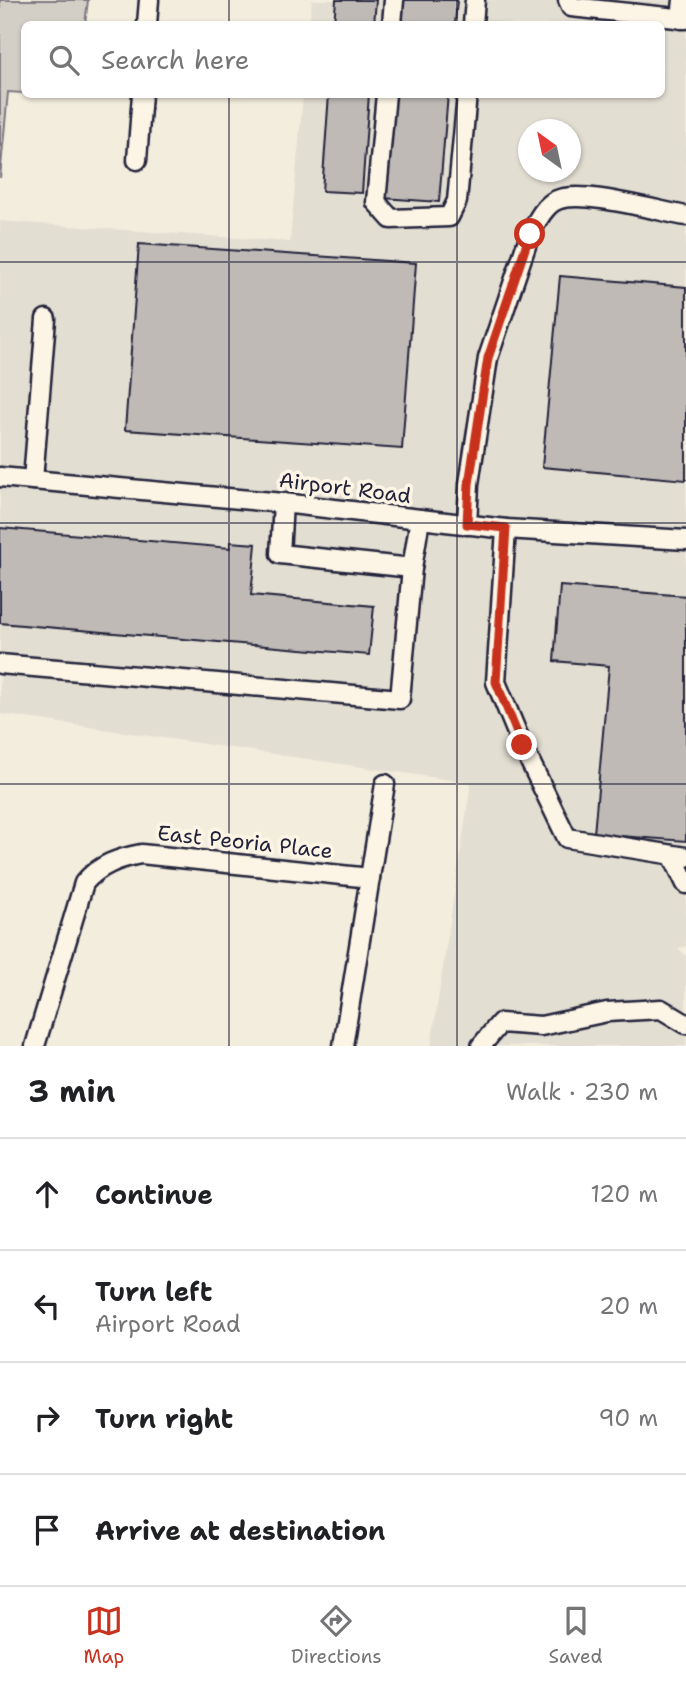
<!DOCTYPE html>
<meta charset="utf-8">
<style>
:root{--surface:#fff;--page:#f2f2f2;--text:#202124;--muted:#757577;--line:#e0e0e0;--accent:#c8321e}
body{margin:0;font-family:"Shantell Sans",sans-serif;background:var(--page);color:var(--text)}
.compass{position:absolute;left:518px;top:119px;width:63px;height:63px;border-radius:50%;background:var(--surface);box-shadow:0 2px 5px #0004;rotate:327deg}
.stop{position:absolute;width:21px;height:21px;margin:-16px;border:5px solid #c8321e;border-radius:50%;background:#fff}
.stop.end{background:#c8321e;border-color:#fff;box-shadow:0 2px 7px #0008}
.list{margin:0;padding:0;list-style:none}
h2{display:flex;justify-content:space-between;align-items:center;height:91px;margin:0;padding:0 28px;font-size:30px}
h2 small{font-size:23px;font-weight:400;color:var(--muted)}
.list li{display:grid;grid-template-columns:46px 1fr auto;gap:21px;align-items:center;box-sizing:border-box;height:112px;padding:0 28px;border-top:2px solid var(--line)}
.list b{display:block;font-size:26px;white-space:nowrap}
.list p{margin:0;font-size:23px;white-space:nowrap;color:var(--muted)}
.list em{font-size:23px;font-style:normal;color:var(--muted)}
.icon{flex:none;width:38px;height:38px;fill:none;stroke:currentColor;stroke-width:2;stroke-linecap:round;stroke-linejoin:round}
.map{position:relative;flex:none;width:686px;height:1046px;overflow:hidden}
.search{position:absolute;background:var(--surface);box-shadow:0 2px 5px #0004;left:21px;right:21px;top:21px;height:77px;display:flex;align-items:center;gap:18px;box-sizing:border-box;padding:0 24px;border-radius:10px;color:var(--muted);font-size:26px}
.sheet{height:539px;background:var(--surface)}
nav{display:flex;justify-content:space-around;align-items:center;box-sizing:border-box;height:98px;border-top:2px solid var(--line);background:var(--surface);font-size:19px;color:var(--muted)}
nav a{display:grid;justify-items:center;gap:4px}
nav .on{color:var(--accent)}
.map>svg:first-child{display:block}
.built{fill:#e3ded2;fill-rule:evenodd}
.green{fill:#d4cfc6;stroke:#7b7880;stroke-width:2}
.building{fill:#bfbab6;stroke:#22223b;stroke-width:2}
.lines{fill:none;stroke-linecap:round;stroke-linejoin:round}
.minor-casing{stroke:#22223b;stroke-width:23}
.minor{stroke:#fcf5e5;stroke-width:18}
.route{stroke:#c8321e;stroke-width:9}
.grid{fill:none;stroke:#22223b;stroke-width:2;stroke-opacity:0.55}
.labels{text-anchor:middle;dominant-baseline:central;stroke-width:7;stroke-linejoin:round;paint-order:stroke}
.street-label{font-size:21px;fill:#22223b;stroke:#fcf5e5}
</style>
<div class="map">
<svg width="686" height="1046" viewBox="0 0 686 1046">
<rect width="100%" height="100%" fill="#f3edde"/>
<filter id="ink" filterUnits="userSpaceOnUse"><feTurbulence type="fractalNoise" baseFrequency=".0143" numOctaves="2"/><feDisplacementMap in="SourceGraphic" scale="14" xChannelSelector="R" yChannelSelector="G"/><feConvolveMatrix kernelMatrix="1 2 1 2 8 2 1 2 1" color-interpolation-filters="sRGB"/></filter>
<g filter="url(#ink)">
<path class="built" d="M312 0H686V946L678 948 686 956V1046H431L471 783 0 714V221L290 242 303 95 662 94V24H309ZM528 130H570V172H528Z"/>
<path class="green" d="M0 0H88L85 24H24L23 93 8 92 0 178Z"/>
<g class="building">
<path d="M336 0H376L374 24H334Z"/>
<path d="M401 0H457L455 24H399Z"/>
<path d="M329 94H369L362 193 322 191Z"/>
<path d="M392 94H448L439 202 383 198Z"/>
<path d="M139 244 416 263 402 449 125 430Z"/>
<path d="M560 276 686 287V480L542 467Z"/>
<path d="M0 528 230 548V542L256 544 251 595 374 606 369 655 0 623Z"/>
<path d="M560 586 686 596V841L594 834 609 666 554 661Z"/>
</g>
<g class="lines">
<g class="minor-casing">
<g id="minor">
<path d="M568 0 571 7 686 19"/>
<path d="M681 19 683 0"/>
<path d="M147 24 149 0"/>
<path d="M392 24 394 0"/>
<path d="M473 24 475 0"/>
<path d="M386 94 376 202 391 219 449 217 457 201 467 94"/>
<path d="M137 160 142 94"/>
<path d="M0 477 283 503 506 529 686 540"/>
<path d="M33 480 46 319"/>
<path d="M283 503 280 554 412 568"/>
<path d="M467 525 469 484 488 358 530 234C536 223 544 205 557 200 582 189 657 211 686 216"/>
<path d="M506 529 496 682 522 745 567 838 686 857"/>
<path d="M0 664 400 699 412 568 420 519"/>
<path d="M672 855 686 884"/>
<path d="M35 1046 84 883C99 865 119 858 141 854L370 878"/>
<path d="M343 1046 385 784"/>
<path d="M481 1046 500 1023 541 1026 607 1012 661 1009 686 1024"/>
</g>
</g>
<use href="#minor" class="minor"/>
</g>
</g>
<g class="lines" filter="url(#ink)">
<path class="route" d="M522 745 496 682 506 528 467 524 469 484 488 358 530 234"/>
</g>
<path class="grid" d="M229 0V24M457 0V24M229 94V1046M457 94V1046M0 262H686M0 523H686M0 784H686"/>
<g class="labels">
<g class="street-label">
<text transform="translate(345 488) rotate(7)">Airport Road</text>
<text transform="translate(245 842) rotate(6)">East Peoria Place</text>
</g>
</g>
</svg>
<svg class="compass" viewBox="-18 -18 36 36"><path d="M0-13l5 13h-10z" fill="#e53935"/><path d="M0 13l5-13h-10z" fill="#757577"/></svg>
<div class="stop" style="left:530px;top:234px"></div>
<div class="stop end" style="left:522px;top:745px"></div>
<div class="search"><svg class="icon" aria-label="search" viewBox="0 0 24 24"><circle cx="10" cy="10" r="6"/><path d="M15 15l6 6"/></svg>Search here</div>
</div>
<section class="sheet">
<h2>3 min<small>Walk · 230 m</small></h2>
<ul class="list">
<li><svg class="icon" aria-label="ahead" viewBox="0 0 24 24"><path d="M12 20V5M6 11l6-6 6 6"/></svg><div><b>Continue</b></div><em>120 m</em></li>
<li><svg class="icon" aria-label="left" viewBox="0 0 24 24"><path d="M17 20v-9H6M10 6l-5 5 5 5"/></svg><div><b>Turn left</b><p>Airport Road</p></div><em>20 m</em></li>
<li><svg class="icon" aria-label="right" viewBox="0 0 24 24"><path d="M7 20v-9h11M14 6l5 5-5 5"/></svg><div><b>Turn right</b></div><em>90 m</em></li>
<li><svg class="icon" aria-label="arrive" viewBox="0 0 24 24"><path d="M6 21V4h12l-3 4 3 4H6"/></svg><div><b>Arrive at destination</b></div></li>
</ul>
</section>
<nav>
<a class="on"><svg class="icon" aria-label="map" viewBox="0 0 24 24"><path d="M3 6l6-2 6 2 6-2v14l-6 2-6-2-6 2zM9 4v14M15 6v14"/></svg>Map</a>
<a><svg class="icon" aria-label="directions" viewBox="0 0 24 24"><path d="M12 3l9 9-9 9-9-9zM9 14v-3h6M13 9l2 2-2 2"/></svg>Directions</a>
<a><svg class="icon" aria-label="saved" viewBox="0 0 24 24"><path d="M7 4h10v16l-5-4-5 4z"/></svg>Saved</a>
</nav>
